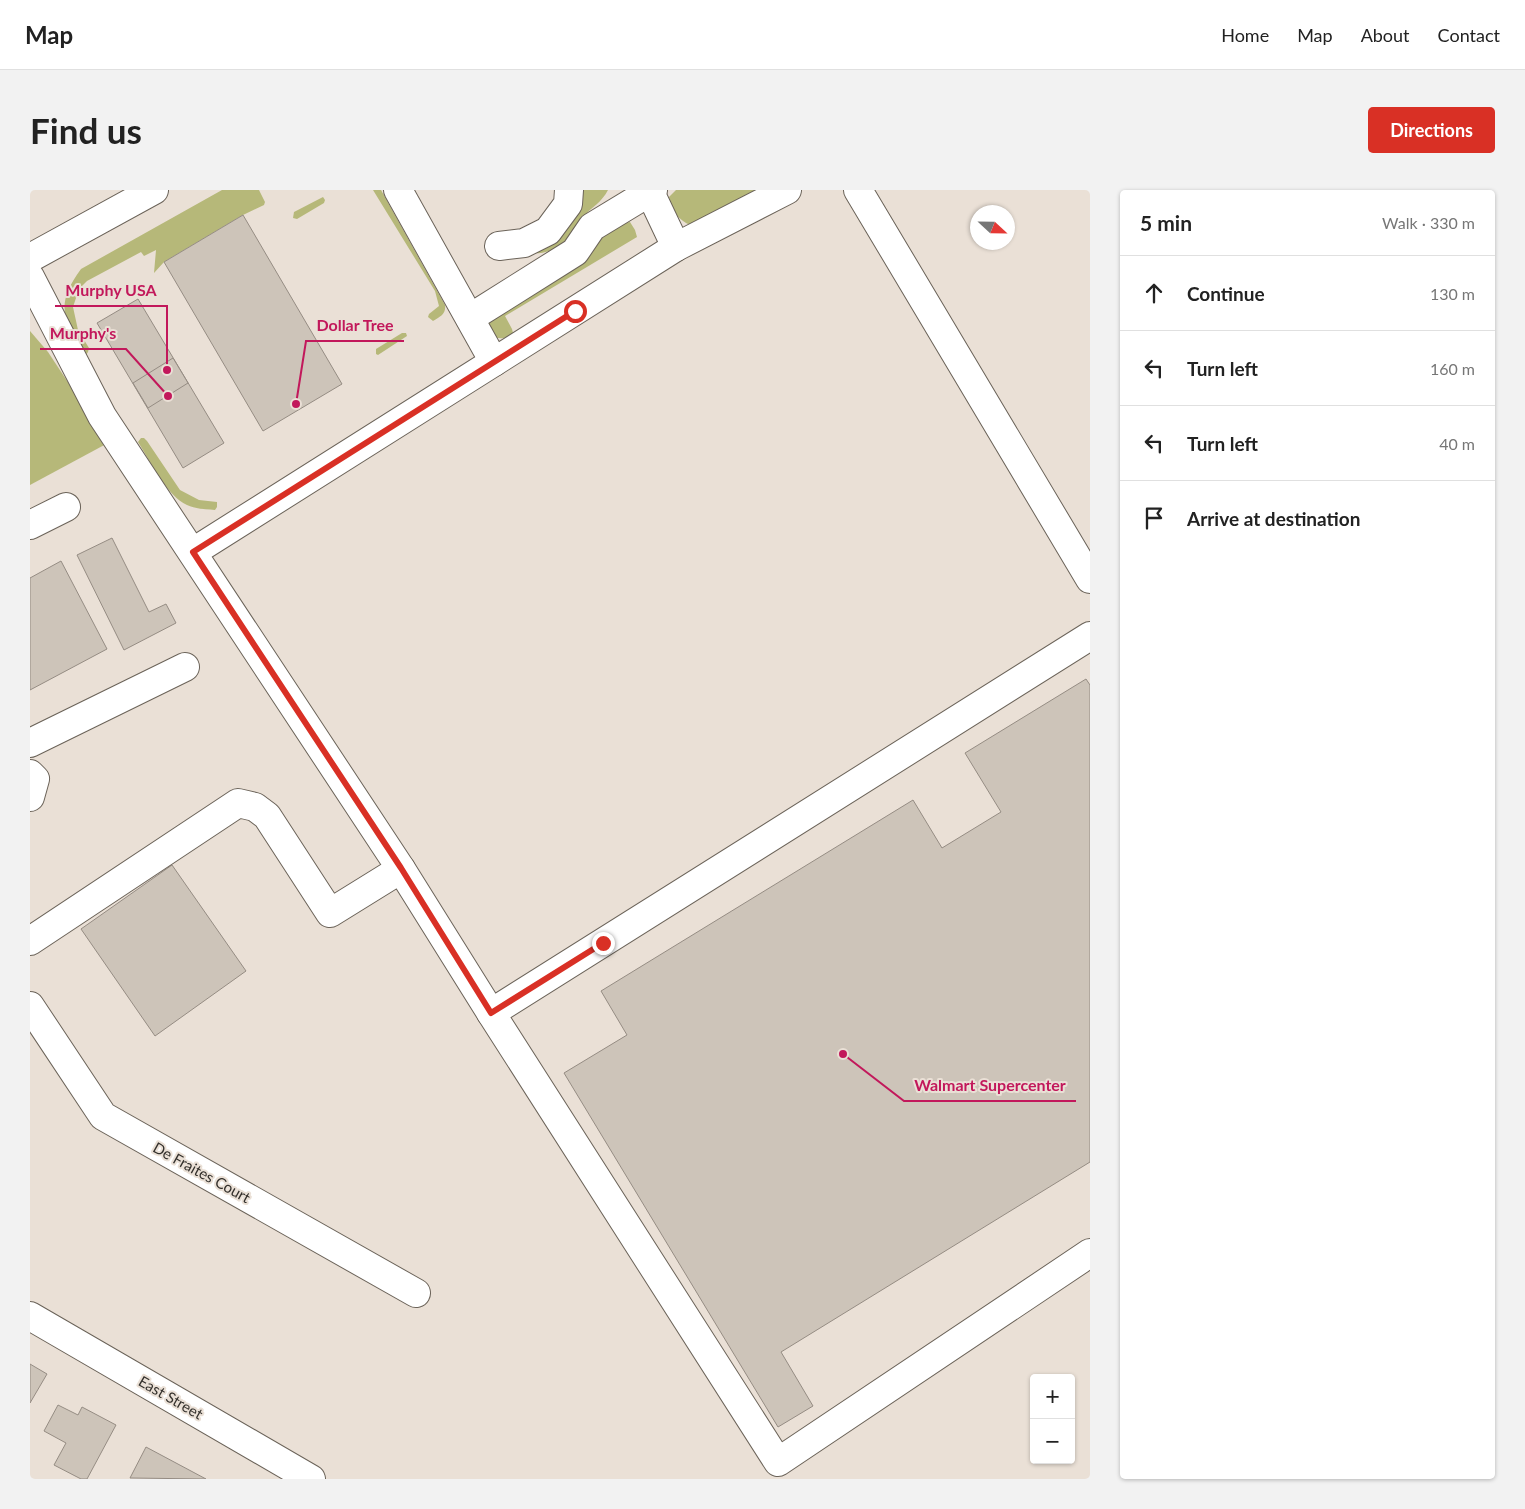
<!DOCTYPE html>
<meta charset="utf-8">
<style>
:root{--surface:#fff;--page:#f2f2f2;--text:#222;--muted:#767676;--line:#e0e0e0;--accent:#d93025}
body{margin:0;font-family:Lato,sans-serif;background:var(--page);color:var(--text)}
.controls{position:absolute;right:15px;bottom:15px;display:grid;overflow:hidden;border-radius:5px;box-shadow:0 1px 4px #0004}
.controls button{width:45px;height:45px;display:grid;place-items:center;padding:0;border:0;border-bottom:1px solid var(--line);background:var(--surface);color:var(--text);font:25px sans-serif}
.compass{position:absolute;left:940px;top:15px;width:45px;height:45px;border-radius:50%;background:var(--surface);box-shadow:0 1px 4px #0004;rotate:112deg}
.stop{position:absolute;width:15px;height:15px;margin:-11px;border:4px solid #d93025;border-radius:50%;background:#fff}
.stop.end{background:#d93025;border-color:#fff;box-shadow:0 1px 5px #0008}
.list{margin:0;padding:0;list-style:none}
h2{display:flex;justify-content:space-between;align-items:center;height:65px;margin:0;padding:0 20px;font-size:21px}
h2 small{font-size:16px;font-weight:400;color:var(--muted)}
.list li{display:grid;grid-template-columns:32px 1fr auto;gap:15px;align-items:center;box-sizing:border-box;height:75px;padding:0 20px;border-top:1px solid var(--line)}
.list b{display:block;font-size:19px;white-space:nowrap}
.list em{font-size:16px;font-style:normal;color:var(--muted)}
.icon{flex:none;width:28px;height:28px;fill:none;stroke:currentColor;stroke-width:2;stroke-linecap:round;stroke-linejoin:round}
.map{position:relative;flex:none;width:1060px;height:1289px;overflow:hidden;border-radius:5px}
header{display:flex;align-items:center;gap:30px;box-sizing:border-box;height:70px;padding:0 25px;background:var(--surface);border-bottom:1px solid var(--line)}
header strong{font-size:24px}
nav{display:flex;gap:28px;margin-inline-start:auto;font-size:18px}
.intro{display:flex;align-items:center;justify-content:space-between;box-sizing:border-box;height:120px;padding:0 30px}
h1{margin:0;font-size:35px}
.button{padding:12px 22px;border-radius:5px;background:var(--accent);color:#fff;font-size:18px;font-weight:700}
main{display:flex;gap:30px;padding:0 30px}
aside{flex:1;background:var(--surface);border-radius:5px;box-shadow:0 1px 4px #0004}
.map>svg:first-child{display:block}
.green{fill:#b6b879}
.building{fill:#cdc4b9;stroke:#958c83}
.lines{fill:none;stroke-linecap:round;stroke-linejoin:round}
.minor-casing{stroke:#6b6359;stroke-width:30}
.major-casing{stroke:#6b6359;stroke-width:30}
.minor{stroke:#fff;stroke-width:28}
.major{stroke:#fff;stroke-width:28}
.route{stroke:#d93025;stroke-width:6}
.labels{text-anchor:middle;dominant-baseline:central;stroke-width:4;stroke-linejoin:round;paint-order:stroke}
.street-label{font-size:15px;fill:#33302c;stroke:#eae0d6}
.leader{fill:none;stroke:#c2185b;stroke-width:2}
.callout-dot{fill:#c2185b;stroke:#eae0d6;stroke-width:2}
.callout-label{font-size:16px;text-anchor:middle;font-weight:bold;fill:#c2185b;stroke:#eae0d6;stroke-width:4;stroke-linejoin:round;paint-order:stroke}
</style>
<header>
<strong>Map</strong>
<nav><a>Home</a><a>Map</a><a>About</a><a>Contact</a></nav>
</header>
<div class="intro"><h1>Find us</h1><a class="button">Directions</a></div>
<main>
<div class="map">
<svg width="1060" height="1289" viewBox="0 0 1060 1289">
<rect width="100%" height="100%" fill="#eae0d6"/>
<g class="green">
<path d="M192 0H229L235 12 234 15 213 25 134 72 124 83 126 60 114 66 111 62 57 91 49 99 43 117 48 140 59 158 58 162 56 165H54C34 129 24 116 51 79Z"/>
<path d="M343 0H351L415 115C416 124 411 126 403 131L398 127 399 124 409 116 405 101Z"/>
<path d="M551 0H578C572 12 562 17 554 26 548 33 544 42 538 48 530 56 513 67 503 62Z"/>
<path d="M646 0H729L660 35C649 30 641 21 639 7Z"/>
<path d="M293 7 295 10 294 13 267 29 263 28 264 22Z"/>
<path d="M600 32 605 40 607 47 475 126 482 139 483 143C476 150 469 149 461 146L457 132 558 66 572 48 594 33Z"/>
<path d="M0 141 18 162 78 253 0 295Z"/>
<path d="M372 143H376L377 146 348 165 346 164V159Z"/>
<path d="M111 248H114L117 251 150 300 169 310 187 312V317L185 320C175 319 165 319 157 315 137 306 120 271 108 252Z"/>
</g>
<g class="building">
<path d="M213 25 312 194 233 241 134 72Z"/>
<path d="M108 109 194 253 153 278 67 133Z"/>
<path d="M143 168 158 193 118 218 103 193Z"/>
<path d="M82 348 119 422 136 414 146 433 94 460 47 365Z"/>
<path d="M31 371 77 459 0 500V388Z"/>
<path d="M1056 489 1060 495V972L751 1162 783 1216 748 1237 534 883 597 845 571 801 883 610 912 658 971 622 935 563Z"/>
<path d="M142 675 216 781 125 846 51 739Z"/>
<path d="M0 1174 17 1184 0 1213Z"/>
<path d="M28 1215 48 1225 52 1217 86 1235 57 1289H51L24 1275 36 1253 14 1241Z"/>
<path d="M116 1257 176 1289 100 1288Z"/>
</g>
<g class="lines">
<g class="minor-casing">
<g id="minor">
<path d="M368 0 464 172"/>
<path d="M619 0 646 57"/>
<path d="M828 0 1060 389"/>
<path d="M469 56 494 53 518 41 538 14 539 0"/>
<path d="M0 87 72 226 371 679 461 823 748 1272 1060 1063"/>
<path d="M440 128 545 62 562 37 623 0"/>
<path d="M0 335 36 317"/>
<path d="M163 362 646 57 757 0"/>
<path d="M0 553 155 477"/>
<path d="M0 584 5 589 0 607"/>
<path d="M0 751 208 613 225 617 237 626 300 723 371 679"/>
<path d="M0 816 73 926 386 1103"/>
<path d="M461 823 1060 446"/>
<path d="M0 1126 281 1289"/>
</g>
</g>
<g class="major-casing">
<path id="major" d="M0 68 124 0"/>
</g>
<use href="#minor" class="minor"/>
<use href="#major" class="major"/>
</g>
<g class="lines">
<path class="route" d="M545 121 163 362 371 678 461 823 573 753"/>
</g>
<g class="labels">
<g class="street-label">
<text transform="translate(172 982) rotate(29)">De Fraites Court</text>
<text transform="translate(141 1207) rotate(30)">East Street</text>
</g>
</g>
<path class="leader" d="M137 180L137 116H25M266 214L276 151H374M138 206L96 159H10M813 864L874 911H1046"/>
<g class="callout-dot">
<circle cx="137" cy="180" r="5"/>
<circle cx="266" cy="214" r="5"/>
<circle cx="138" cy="206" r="5"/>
<circle cx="813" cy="864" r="5"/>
</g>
<g class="callout-label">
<text x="81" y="106">Murphy USA</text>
<text x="325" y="141">Dollar Tree</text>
<text x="53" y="149">Murphy's</text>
<text x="960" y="901">Walmart Supercenter</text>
</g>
</svg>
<div class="controls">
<button>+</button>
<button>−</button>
</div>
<svg class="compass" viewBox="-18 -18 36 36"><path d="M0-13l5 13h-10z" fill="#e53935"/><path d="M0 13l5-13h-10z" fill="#767676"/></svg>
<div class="stop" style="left:545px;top:121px"></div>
<div class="stop end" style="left:573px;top:753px"></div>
</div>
<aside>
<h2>5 min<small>Walk · 330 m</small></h2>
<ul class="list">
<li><svg class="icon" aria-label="ahead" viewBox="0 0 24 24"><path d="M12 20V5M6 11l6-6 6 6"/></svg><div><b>Continue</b></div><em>130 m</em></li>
<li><svg class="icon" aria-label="left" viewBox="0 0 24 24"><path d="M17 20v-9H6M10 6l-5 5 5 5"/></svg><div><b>Turn left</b></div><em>160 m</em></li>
<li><svg class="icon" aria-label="left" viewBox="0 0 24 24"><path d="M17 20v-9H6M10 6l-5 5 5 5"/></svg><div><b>Turn left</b></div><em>40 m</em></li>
<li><svg class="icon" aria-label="arrive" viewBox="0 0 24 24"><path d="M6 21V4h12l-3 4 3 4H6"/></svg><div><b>Arrive at destination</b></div></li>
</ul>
</aside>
</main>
